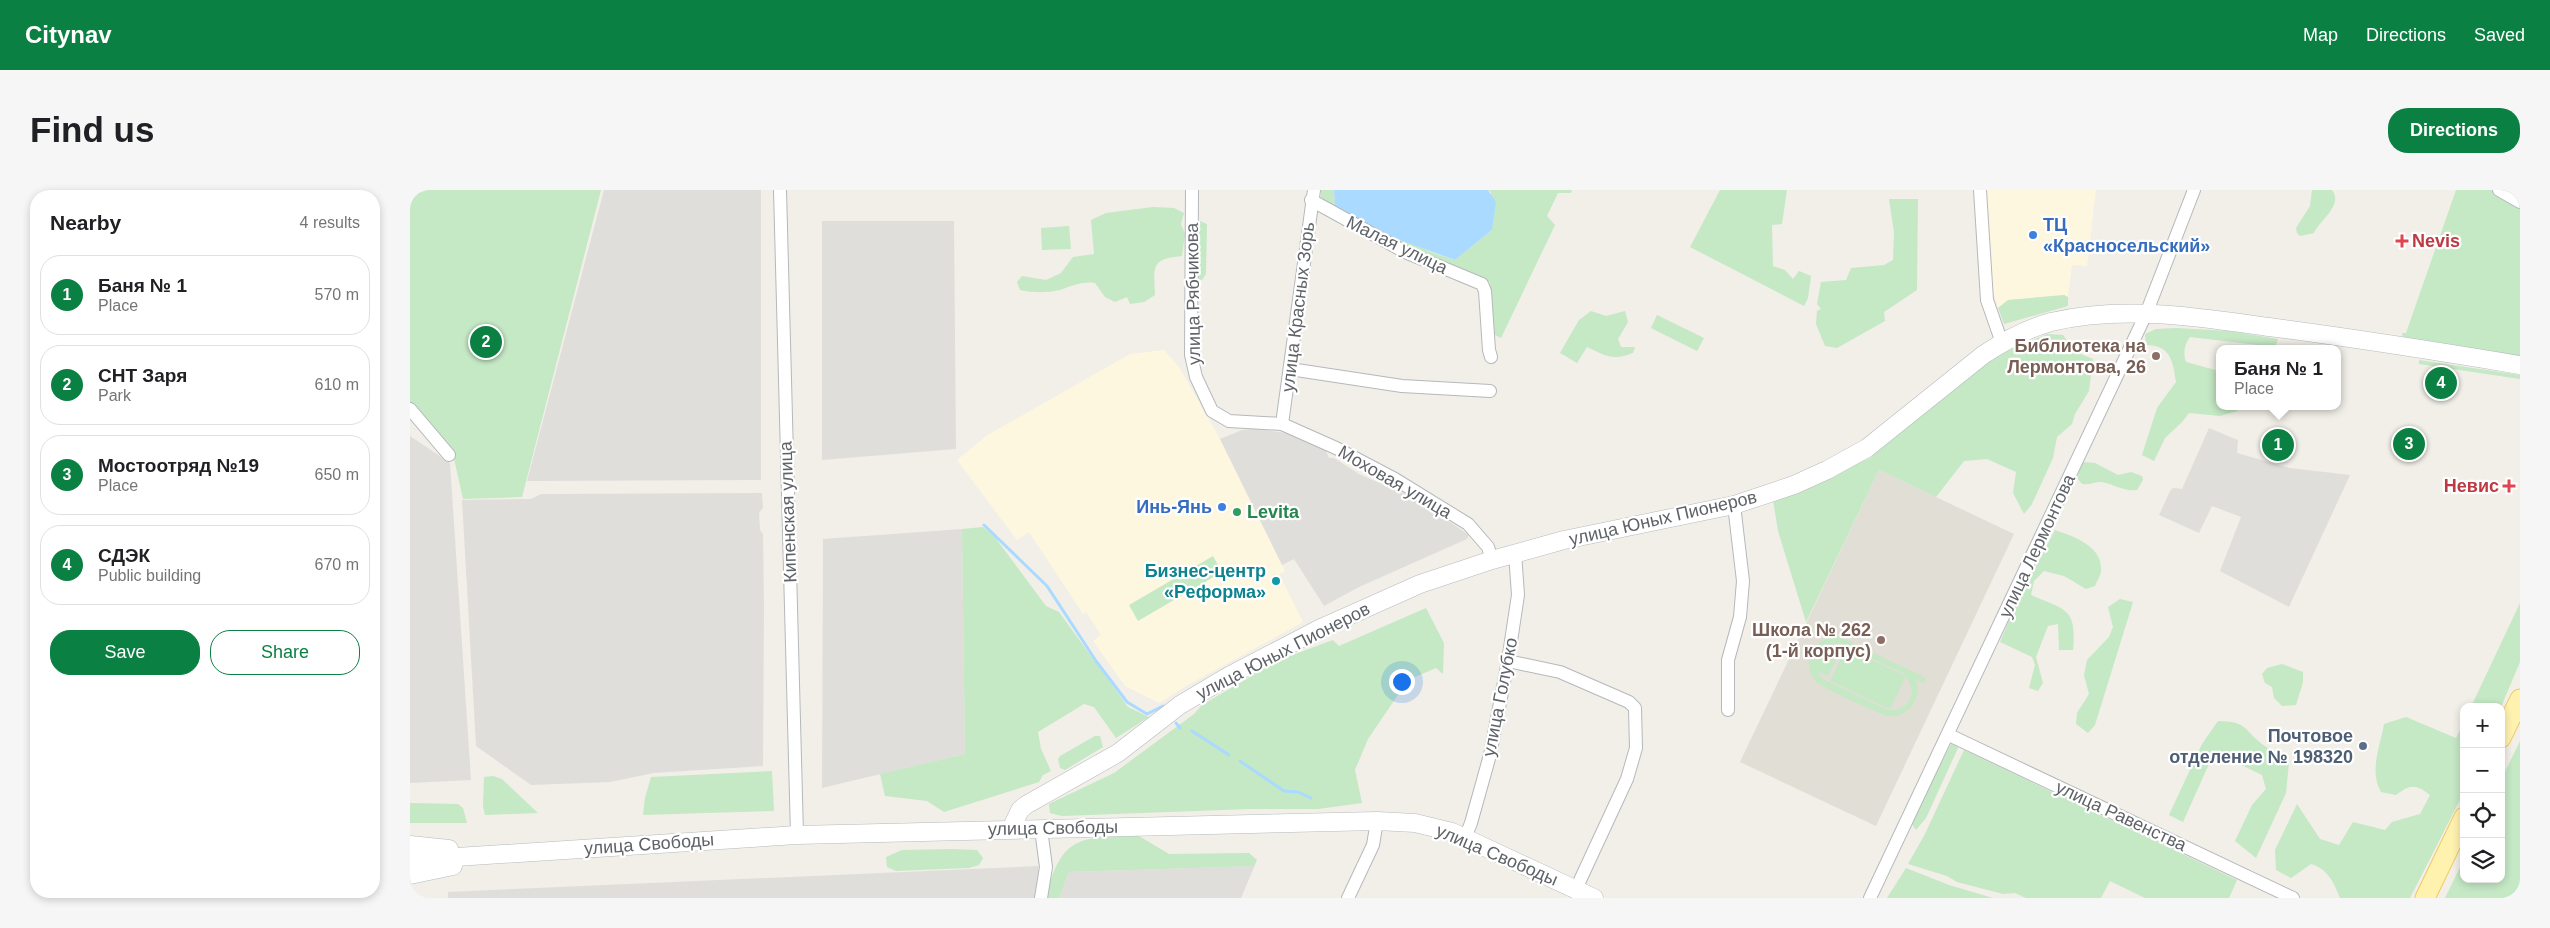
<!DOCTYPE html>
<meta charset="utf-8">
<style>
:root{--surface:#fff;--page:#f6f6f6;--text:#202124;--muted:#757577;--line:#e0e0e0;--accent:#0b8043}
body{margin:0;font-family:Arial,sans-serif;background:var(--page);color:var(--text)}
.controls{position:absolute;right:15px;bottom:15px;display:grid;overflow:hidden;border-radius:10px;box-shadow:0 2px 8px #0003}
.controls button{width:45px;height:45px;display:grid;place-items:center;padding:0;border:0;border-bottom:1px solid var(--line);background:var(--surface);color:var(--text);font:25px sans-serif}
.you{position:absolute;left:991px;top:491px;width:18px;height:18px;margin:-12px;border:4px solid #fff;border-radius:50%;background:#1a73e8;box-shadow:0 0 0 8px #1a73e833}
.badge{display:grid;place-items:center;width:32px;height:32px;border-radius:50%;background:var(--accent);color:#fff;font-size:16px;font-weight:700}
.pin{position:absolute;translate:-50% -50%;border:2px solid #fff;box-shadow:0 1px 5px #0006}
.popup{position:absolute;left:1806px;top:155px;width:125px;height:65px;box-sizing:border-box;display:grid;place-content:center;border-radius:10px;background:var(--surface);filter:drop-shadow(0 1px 4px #0005);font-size:16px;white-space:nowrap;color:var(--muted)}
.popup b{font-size:19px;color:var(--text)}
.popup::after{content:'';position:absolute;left:50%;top:100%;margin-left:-10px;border:10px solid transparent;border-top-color:var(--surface)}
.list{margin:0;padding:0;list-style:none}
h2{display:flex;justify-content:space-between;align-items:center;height:65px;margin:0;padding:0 20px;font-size:21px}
h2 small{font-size:16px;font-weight:400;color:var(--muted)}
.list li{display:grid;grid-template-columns:32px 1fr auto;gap:15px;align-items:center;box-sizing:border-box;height:80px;margin:0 10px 10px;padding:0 10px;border:1px solid var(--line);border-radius:20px}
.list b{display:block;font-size:19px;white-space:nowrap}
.list p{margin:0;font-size:16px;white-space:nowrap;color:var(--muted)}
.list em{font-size:16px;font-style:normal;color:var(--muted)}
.actions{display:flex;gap:10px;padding:15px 20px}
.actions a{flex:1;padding:11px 0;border:1px solid var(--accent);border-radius:20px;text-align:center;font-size:18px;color:var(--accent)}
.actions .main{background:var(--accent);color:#fff}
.icon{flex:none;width:28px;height:28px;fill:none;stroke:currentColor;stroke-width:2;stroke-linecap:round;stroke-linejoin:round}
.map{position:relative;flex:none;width:2110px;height:708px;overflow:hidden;border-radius:20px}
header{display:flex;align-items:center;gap:30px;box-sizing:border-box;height:70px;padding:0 25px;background:var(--accent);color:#fff}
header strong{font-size:24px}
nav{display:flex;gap:28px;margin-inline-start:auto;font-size:18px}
.intro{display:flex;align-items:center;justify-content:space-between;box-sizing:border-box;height:120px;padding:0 30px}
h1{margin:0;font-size:35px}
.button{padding:12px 22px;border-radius:20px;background:var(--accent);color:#fff;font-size:18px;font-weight:700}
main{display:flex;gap:30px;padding:0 30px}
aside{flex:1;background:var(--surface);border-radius:20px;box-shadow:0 2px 8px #0003}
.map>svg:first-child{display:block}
.commercial{fill:#fef7e0}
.industrial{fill:#e0deda}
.education{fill:#e1ded6}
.green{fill:#c5e8c5;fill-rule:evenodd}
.water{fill:#aadaff}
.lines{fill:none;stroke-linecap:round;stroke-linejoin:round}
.stream{stroke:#aadaff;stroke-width:3}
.minor-casing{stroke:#b5b8bc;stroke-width:14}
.secondary-casing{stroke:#b6babf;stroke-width:19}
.primary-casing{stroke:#f2c960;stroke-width:21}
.minor{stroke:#fff;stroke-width:12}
.secondary{stroke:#fff;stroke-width:18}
.primary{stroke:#fff2af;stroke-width:19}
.shop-dot{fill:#3f7fe0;stroke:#fff;stroke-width:2}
.health-dot{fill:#e0444e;stroke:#fff;stroke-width:2}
.education-dot{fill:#8d6e63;stroke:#fff;stroke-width:2}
.leisure-dot{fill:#2e9e5b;stroke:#fff;stroke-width:2}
.culture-dot{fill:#0f9aa8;stroke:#fff;stroke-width:2}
.service-dot{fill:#5c6f8a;stroke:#fff;stroke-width:2}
.labels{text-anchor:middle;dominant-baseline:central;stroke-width:4.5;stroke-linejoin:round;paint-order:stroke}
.shop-label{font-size:18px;font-weight:bold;fill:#366cbe;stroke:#fff;text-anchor:start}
.health-label{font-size:18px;font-weight:bold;fill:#be3a42;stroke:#fff;text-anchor:start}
.street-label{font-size:18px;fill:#5f6368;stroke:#fff}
.education-label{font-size:18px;font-weight:bold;fill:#785e54;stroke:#fff;text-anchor:end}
.leisure-label{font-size:18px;font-weight:bold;fill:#27864d;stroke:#fff;text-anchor:start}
.culture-label{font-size:18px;font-weight:bold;fill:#0d838f;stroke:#fff;text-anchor:end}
.service-label{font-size:18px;font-weight:bold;fill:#4e5e75;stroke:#fff;text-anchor:end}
</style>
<header>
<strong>Citynav</strong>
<nav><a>Map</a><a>Directions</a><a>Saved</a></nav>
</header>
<div class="intro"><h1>Find us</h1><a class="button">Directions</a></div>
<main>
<aside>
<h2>Nearby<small>4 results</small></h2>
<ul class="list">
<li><span class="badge">1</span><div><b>Баня № 1</b><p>Place</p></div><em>570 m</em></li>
<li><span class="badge">2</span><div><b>СНТ Заря</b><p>Park</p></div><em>610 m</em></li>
<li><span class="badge">3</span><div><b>Мостоотряд №19</b><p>Place</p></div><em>650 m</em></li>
<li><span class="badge">4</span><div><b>СДЭК</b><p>Public building</p></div><em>670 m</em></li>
</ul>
<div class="actions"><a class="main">Save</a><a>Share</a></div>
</aside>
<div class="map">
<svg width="2110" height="708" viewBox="0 0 2110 708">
<rect width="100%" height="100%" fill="#f1efe8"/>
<g class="commercial">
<path d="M1575 0H1686L1677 76 1662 75 1658 107 1654 105 1598 110 1588 118 1580 91Z"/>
<path d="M754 160 769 177 810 249 875 381 869 384 893 432 776 496 749 513 715 496 683 451 691 445 676 422 673 424 619 342 607 350 547 270 576 246 720 164Z"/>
</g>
<g class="industrial">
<path d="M194 0H351V290L117 291Z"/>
<path d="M412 31H544L546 259 412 270Z"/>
<path d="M1799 238 1828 250 1827 263 1880 278 1940 285 1879 417 1810 381 1831 327 1802 316 1789 343 1749 325 1760 301 1763 298 1772 299Z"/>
<path d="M844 239 878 243 903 253 916 261 919 268H924L949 284 1004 308 1059 345 1057 349 949 397 914 416 884 369 872 375 810 249 832 240Z"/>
<path d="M0 246 40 273 61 590 0 593Z"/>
<path d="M352 303 353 318 349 323 350 340 353 344 354 418 353 576 244 583 200 592 121 595 66 556 52 310 121 309 131 304Z"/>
<path d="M552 339 555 564 412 598 413 349Z"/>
<path d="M847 670 831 708H649L659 682 844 676Z"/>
<path d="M628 676 630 698 627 708H38V702Z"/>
</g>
<path class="education" d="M1469 280 1604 344 1466 636 1330 572Z"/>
<g class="green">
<path d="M0 0H191L112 307 53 309 43 264 0 215Z"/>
<path d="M911 0H924L925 16 1021 62 1045 70 1082 40 1081 2 1078 0H1162L1161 3H1148L1137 26 1145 35 1091 148 1081 143 1080 92 1000 58 921 17 911 7Z"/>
<path d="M1310 0H1377L1372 34 1362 35 1363 76 1375 80 1383 89 1389 81 1401 86 1398 108 1394 116 1280 57Z"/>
<path d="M1902 0H1922C1934 15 1909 31 1904 43L1890 46 1887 43 1886 38 1900 16Z"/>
<path d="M2046 0H2082L2110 16V169L1993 149 1992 143H1996Z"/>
<path d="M1479 9H1508L1507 100 1474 122 1475 131 1427 158 1415 156 1406 134 1407 121 1411 119 1407 114 1411 92 1436 90 1441 78 1474 75 1483 70 1484 43Z"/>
<path d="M743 17 764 18 774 23 771 34 775 44 772 66C740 69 744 77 745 105L734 112 720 114 717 107 705 112 695 107 685 93C672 91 662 96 650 100 636 103 624 103 610 100L607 92 612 86 636 90 651 83 663 67 684 64 681 30 696 23Z"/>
<path d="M790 31 797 34 796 84 792 90 787 89V39Z"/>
<path d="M659 36 661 59 632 60 631 38Z"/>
<path d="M1654 105 1658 107V116L1594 134 1588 118 1598 110Z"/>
<path d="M1181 121 1196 126 1215 121 1218 132 1208 149 1211 157H1225L1223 163C1203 171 1196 166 1177 157L1167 173 1150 163 1169 130Z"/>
<path d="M1247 125 1294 148 1287 161 1241 138Z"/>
<path d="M1766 138 1819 141 1868 149 1865 157 1780 147C1774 155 1773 163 1776 172L1809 181V216H1830L1827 221 1810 226 1779 223 1772 232 1755 248 1744 271 1732 265 1747 218 1766 192C1763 172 1761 155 1736 155L1735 144 1746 139Z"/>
<path d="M1637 144 1653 145 1666 162 1683 169 1679 201 1665 224 1662 234 1647 247 1643 268 1622 314 1614 324 1603 303 1606 282 1577 269 1554 271 1526 307 1469 280 1396 432 1368 341 1363 310 1460 268 1578 169Z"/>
<path d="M2009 170 2110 185V189L2009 174Z"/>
<path d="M1673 272 1685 273 1708 285 1721 282 1732 286 1733 290 1727 300C1713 302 1701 292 1688 292 1682 293 1679 295 1672 294L1667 288Z"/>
<path d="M573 337 584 346 636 416 649 422 718 517 739 527 706 548 684 517 674 514 628 542 631 559 641 581 633 585 629 592 534 622 517 611 475 606 470 584 555 564 552 339Z"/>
<path d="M1645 340C1662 346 1691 355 1691 378 1692 383 1687 391 1685 396L1676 399 1654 386 1634 381 1624 391 1621 405C1655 420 1667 417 1663 460H1649L1648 434 1638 436 1626 467 1633 493 1628 501 1619 498 1625 475 1622 467 1590 452 1605 416Z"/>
<path d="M803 366 812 382 728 431 719 415Z"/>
<path d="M1710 409 1723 412 1685 535 1678 543 1666 534 1667 523 1679 504 1674 485 1677 470 1699 447 1703 437 1698 417Z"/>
<path d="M2110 413V472L2091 517H2061Z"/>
<path d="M1016 418 1034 453 1033 484 1026 478 998 490 958 549 945 580 952 613 908 619H839L652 626 640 623 639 614 643 612 704 583 784 524 792 515 869 470 923 450 929 456Z"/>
<path d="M1426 447 1432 448 1516 488 1514 493 1506 490C1512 508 1499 528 1479 526 1472 526 1412 497 1406 492 1399 484 1397 473 1401 463 1406 453 1415 448 1426 447ZM1429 453 1495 484 1502 499C1502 513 1492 521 1478 520L1412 489 1407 481 1418 486 1431 460 1419 454Z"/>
<path d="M1436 458 1496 486 1480 519 1420 491Z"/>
<path d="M1872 474 1893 482V492L1886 515 1872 516 1864 508 1862 497 1855 493 1852 484 1857 478Z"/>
<path d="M1996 527 2046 548 2054 532V602L2000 708H1930C1924 693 1918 679 1901 674L1881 688 1866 680 1865 660 1887 614 1910 649 1929 655 1943 632 1975 640 1982 632 2010 624 2020 605C2006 594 2000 594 1986 605L1971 602C1959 581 1970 557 1974 534Z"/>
<path d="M1808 531C1838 532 1832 538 1852 554 1861 560 1870 566 1879 572L1876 603 1846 668 1825 651 1842 615 1856 599 1852 585 1819 569 1803 565 1773 632 1759 625 1792 554Z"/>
<path d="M685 546H690L693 557 655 580 650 578 648 569 650 566Z"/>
<path d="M2110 551V708H2035L2054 669V689H2091V590Z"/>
<path d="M1541 554H1548V558L1516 628 1506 640 1501 633Z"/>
<path d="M1554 560 1827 690 1819 708H1735L1700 691 1691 708H1616L1605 703 1593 704 1547 692 1537 686 1498 674 1515 644Z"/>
<path d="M362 581 364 621 233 625 235 608 241 587Z"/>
<path d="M83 586 92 589 128 623 75 625 73 616 74 587Z"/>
<path d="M0 613 48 614 53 618 57 633H0Z"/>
<path d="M729 646 759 664 839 663 847 670 844 676 659 682 649 708H636C651 645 670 647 729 646Z"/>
<path d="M542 659 567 660 573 668 569 675 559 678 486 681 477 677 476 667 492 660Z"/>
<path d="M1496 678 1539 695 1583 708H1477Z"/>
</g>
<path class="water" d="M924 0H1078L1086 12 1082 40 1045 70 976 45 930 23 925 16Z"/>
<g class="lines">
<g class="stream">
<path d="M574 335 637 396 686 471 717 512 737 524 753 516"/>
<path d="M766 533 770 538"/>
<path d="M782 541 819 565"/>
<path d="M830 571 874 601 888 602 901 608"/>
</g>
<g class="minor-casing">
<g id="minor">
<path d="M370 0 387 645"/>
<path d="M782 0 781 165 786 187 802 221 819 231 872 234 926 258 985 289 1058 334 1078 357 1082 370"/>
<path d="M1570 0 1577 110 1592 153"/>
<path d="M2089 0 2110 12"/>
<path d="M901 10 995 62 1072 94 1075 101 1079 160 1081 167"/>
<path d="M880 179 992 196 1080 201"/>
<path d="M0 219 39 265"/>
<path d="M872 234 904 0"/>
<path d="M1098 471 1150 482 1219 512 1225 518 1226 558 1217 589 1166 699"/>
<path d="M1318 520V470L1330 427 1333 391 1324 315"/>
<path d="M1539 545 1883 708"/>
<path d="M1055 648 1061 633 1080 565 1098 471 1108 405 1105 363"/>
<path d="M631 708 636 677 631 639"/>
<path d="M938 708 963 655 967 631"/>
<path d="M1460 708 1736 124 1784 0"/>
</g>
</g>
<g class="secondary-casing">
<g id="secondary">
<path d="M601 639 610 620 616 615 708 563 770 515 817 487 909 439 1010 394 1082 370 1154 350 1324 315 1384 295 1417 280 1457 258 1573 165C1594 151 1616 139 1641 132 1713 115 1787 127 1859 137 1943 148 2026 161 2110 175"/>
<path d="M0 655 39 659"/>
<path d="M0 670 387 645 967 631 1005 633 1042 642 1184 708"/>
<path d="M0 685 43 676"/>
</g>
</g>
<g class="primary-casing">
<g id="primary">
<path d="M2091 548 2110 509"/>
<path d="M2015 708 2054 627"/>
</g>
</g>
<use href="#minor" class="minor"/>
<use href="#secondary" class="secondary"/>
<use href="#primary" class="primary"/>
</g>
<g class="shop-dot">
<circle cx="1623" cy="45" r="5"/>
<circle cx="812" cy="317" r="5"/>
</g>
<g class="health-dot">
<path d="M1989.5 43.5h5v5h5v5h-5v5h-5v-5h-5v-5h5z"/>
<path d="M2096.5 288.5h5v5h5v5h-5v5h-5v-5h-5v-5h5z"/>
</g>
<g class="education-dot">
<circle cx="1746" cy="166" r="5"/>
<circle cx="1471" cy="450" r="5"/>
</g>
<circle class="leisure-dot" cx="827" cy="322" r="5"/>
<circle class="culture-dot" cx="866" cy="391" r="5"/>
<circle class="service-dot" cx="1953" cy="556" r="5"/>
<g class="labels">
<g class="shop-label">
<text x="1633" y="35">ТЦ<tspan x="1633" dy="21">«Красносельский»</tspan></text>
<text x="802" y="317" text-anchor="end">Инь-Янь</text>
</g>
<g class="health-label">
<text x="2002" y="51">Nevis</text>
<text x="2089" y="296" text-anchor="end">Невис</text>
</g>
<g class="street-label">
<text transform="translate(987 55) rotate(26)">Малая улица</text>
<text transform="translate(783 104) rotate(-91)">улица Рябчикова</text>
<text transform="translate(888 117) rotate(-83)">улица Красных Зорь</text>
<text transform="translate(985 292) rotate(30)">Моховая улица</text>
<text transform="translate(378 322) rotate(-92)">Кипенская улица</text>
<text transform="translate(1253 328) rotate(-13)">улица Юных Пионеров</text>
<text transform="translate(1627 356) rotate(-65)">улица Лермонтова</text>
<text transform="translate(873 461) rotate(-27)">улица Юных Пионеров</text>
<text transform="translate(1090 507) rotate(-79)">улица Голубко</text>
<text transform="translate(1711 626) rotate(25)">улица Равенства</text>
<text transform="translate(643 638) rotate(-1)">улица Свободы</text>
<text transform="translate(239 654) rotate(-4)">улица Свободы</text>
<text transform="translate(1087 665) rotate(23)">улица Свободы</text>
</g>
<g class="education-label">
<text x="1736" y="156">Библиотека на<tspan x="1736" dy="21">Лермонтова, 26</tspan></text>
<text x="1461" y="440">Школа № 262<tspan x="1461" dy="21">(1-й корпус)</tspan></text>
</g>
<g class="leisure-label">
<text x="837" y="322">Levita</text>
</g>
<g class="culture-label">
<text x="856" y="381">Бизнес-центр<tspan x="856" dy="21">«Реформа»</tspan></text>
</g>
<g class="service-label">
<text x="1943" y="546">Почтовое<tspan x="1943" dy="21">отделение № 198320</tspan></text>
</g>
</g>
</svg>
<div class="controls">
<button>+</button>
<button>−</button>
<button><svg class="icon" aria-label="locate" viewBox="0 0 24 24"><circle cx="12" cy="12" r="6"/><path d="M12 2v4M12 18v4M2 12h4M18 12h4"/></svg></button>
<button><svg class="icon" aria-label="layers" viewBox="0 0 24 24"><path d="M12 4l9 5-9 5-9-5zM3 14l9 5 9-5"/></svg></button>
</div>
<div class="you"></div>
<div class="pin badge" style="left:1868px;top:255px">1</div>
<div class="popup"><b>Баня № 1</b>Place</div>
<div class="pin badge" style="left:76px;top:152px">2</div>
<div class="pin badge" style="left:1999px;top:254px">3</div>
<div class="pin badge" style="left:2031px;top:193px">4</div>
</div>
</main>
